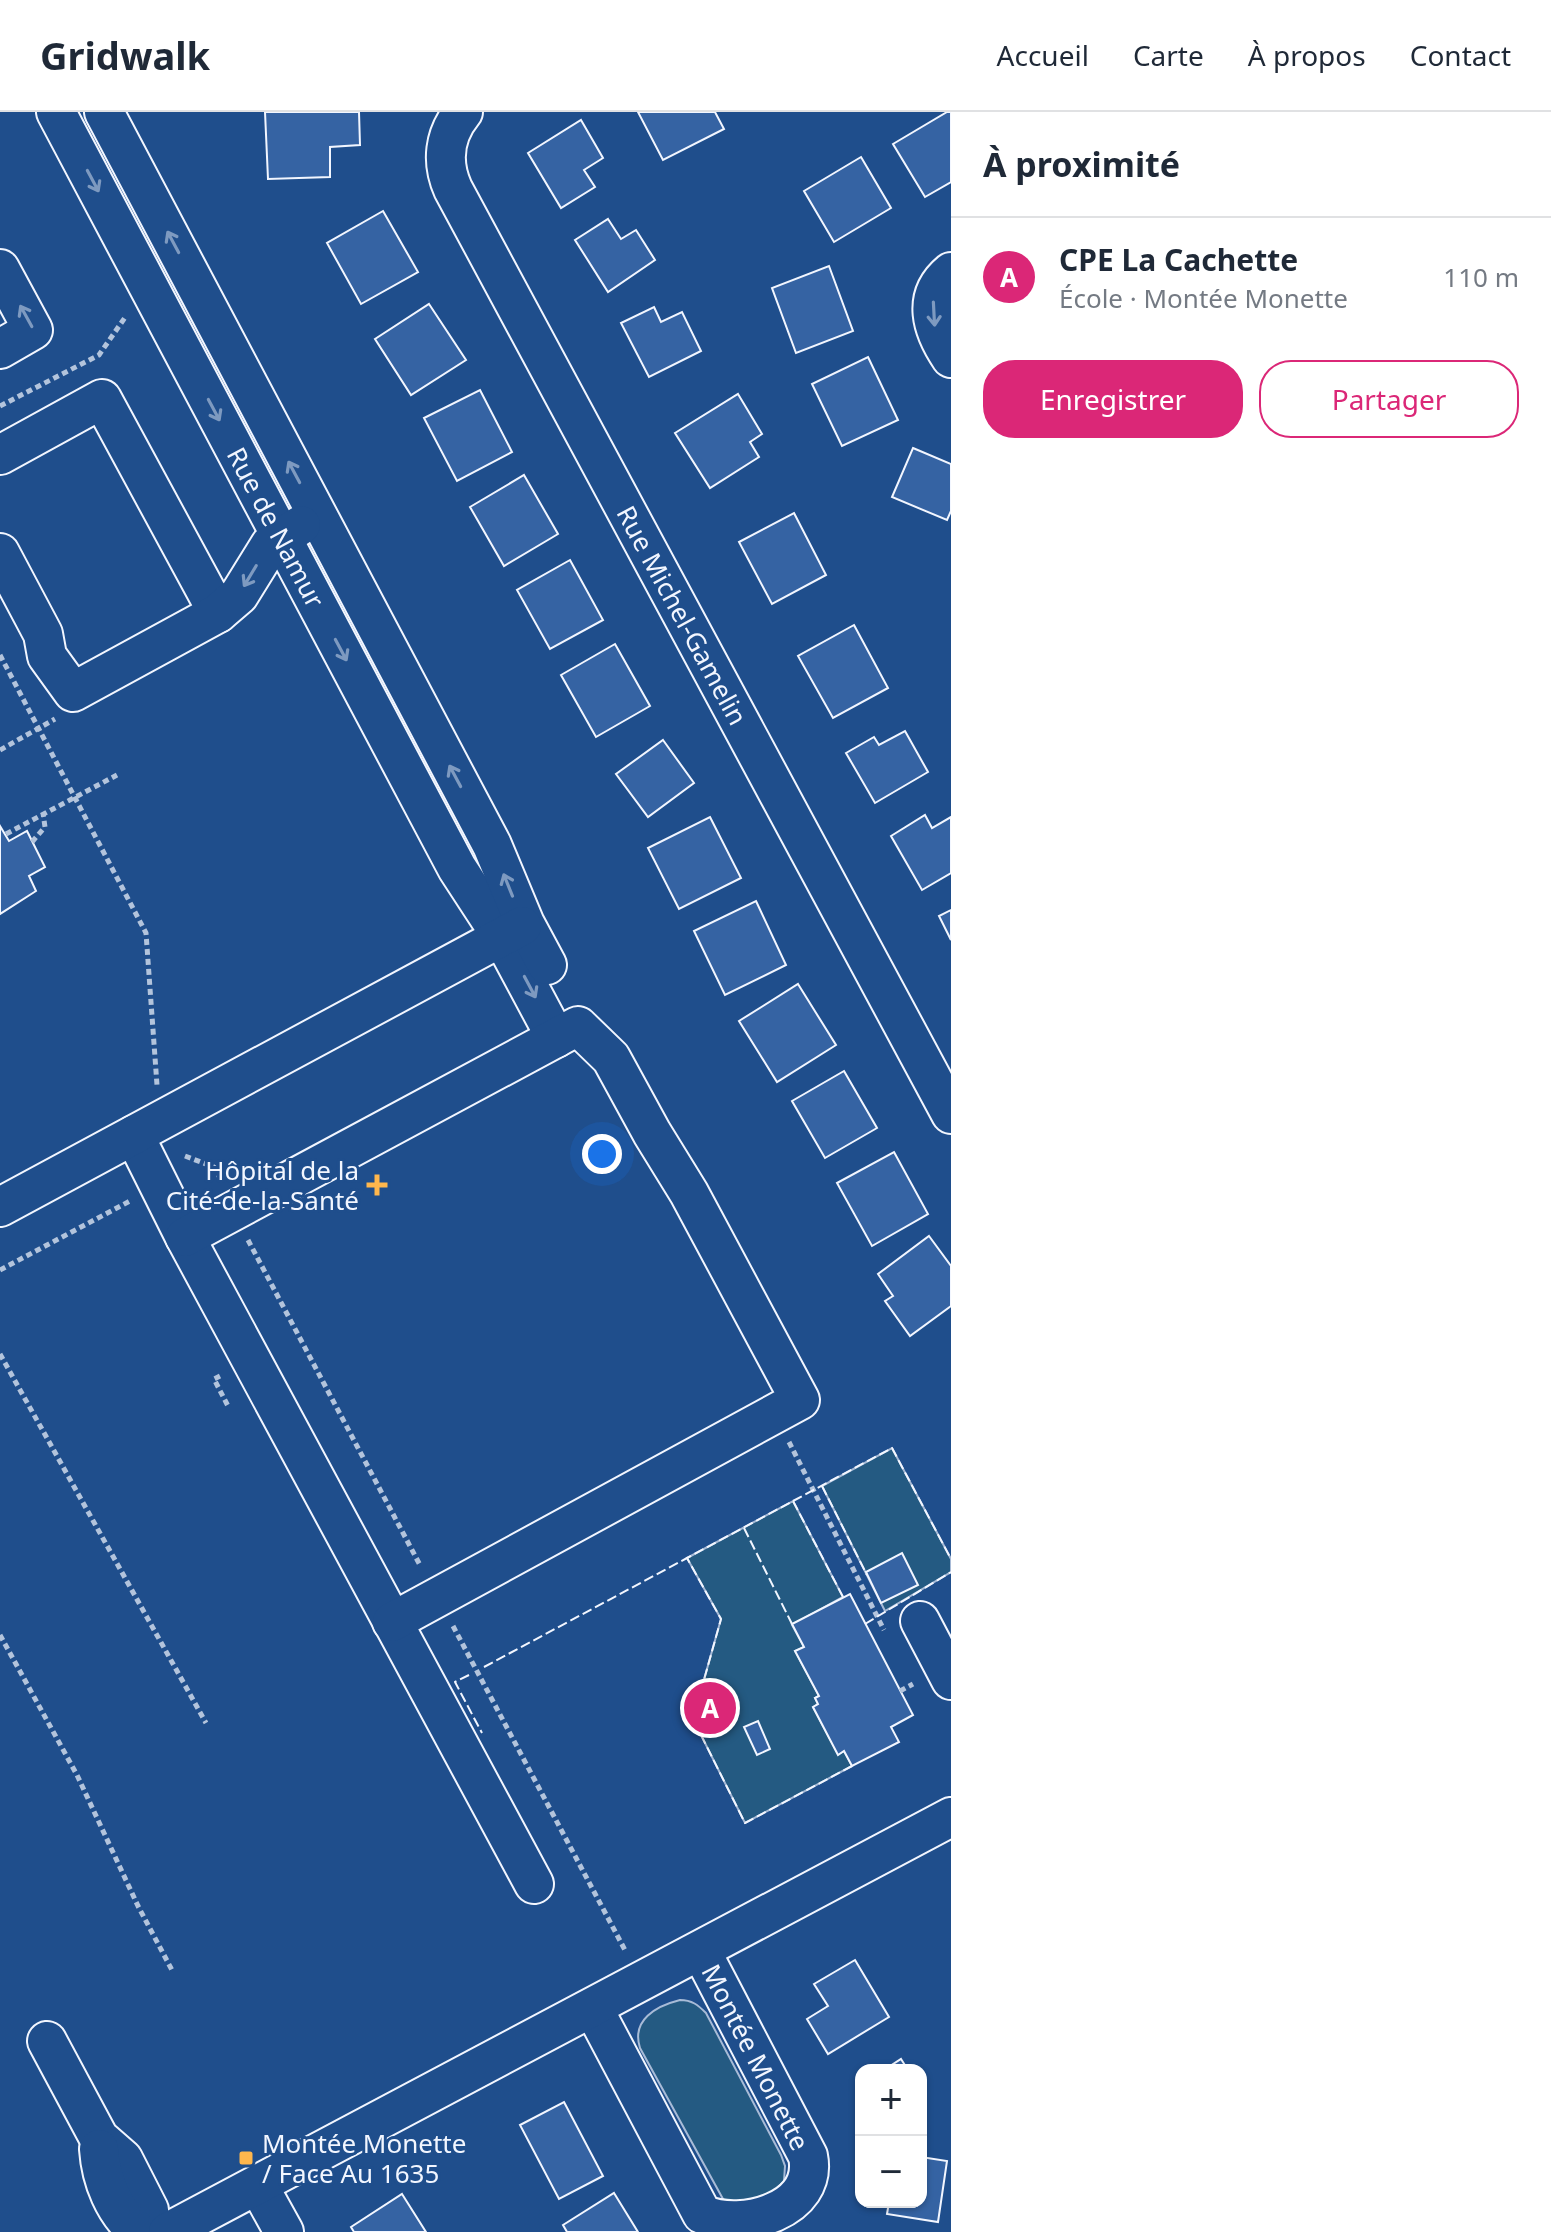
<!DOCTYPE html>
<html lang="fr">
<meta charset="utf-8">
<style>
:root{--surface:#fff;--page:#f6f6f7;--text:#1f2937;--muted:#747a83;--line:#e0e1e3;--accent:#db2777}
body{margin:0;font-family:"Noto Sans",sans-serif;background:var(--page);color:var(--text)}
.controls{position:absolute;right:24px;bottom:24px;display:grid;overflow:hidden;border-radius:16px;box-shadow:0 2px 6px #0004}
.controls button{width:72px;height:72px;display:grid;place-items:center;padding:0;border:0;border-bottom:2px solid var(--line);background:var(--surface);color:var(--text);font:40px sans-serif}
.you{position:absolute;left:602px;top:1042px;width:28px;height:28px;margin:-20px;border:6px solid #fff;border-radius:50%;background:#1a73e8;box-shadow:0 0 0 12px #1a73e833}
.badge{display:grid;place-items:center;width:52px;height:52px;border-radius:50%;background:var(--accent);color:#fff;font-size:26px;font-weight:700}
.pin{position:absolute;translate:-50% -50%;border:4px solid #fff;box-shadow:0 2px 8px #0006}
.list{margin:0;padding:0;list-style:none}
h2{display:flex;justify-content:space-between;align-items:center;height:104px;margin:0;padding:0 32px;font-size:34px}
h2 small{font-size:26px;font-weight:400;color:var(--muted)}
.list li{display:grid;grid-template-columns:52px 1fr auto;gap:24px;align-items:center;box-sizing:border-box;height:120px;padding:0 32px;border-top:2px solid var(--line)}
.list b{display:block;font-size:30px;white-space:nowrap}
.list p{margin:0;font-size:26px;white-space:nowrap;color:var(--muted)}
.list em{font-size:26px;font-style:normal;color:var(--muted)}
.actions{display:flex;gap:16px;padding:24px 32px}
.actions a{flex:1;padding:18px 0;border:2px solid var(--accent);border-radius:32px;text-align:center;font-size:28px;color:var(--accent)}
.actions .main{background:var(--accent);color:#fff}
.map{position:relative;flex:none;width:951px;height:2120px;overflow:hidden}
header{display:flex;align-items:center;gap:48px;box-sizing:border-box;height:112px;padding:0 40px;background:var(--surface);border-bottom:2px solid var(--line)}
header strong{font-size:38px}
nav{display:flex;gap:44px;margin-inline-start:auto;font-size:28px}
main{display:flex}
aside{flex:1;background:var(--surface)}
.map>svg:first-child{display:block}
.green{fill:#245a82;stroke:#a8bbd7;stroke-width:2}
.building{fill:#3563a3;stroke:#f2f6ff;stroke-width:2}
.lines{fill:none;stroke-linecap:round;stroke-linejoin:round}
.minor-casing{stroke:#f2f6ff;stroke-width:42}
.path{stroke:#b3c4dc;stroke-width:5;stroke-dasharray:6 4;stroke-linecap:butt}
.minor{stroke:#1f4e8c;stroke-width:38}
.fence{stroke:#f2f6ff;stroke-width:2;stroke-dasharray:10 4;stroke-linecap:butt}
.oneway{stroke:#7e9ac0}
.poi-dot{fill:#ffb74d;stroke:#1f4e8c;stroke-width:3}
.labels{text-anchor:middle;dominant-baseline:central;stroke-width:6;stroke-linejoin:round;paint-order:stroke}
.street-label{font-size:26px;fill:#f2f6ff;stroke:#1f4e8c}
.poi-label{font-size:26px;fill:#f2f6ff;stroke:#1f4e8c;text-anchor:end}
</style>
<header>
<strong>Gridwalk</strong>
<nav><a>Accueil</a><a>Carte</a><a>À propos</a><a>Contact</a></nav>
</header>
<main>
<div class="map">
<svg width="951" height="2120" viewBox="0 0 951 2120">
<rect width="100%" height="100%" fill="#1f4e8c"/>
<g class="green">
<path d="M892 1336 951 1447V1460L885 1499 822 1374Z"/>
<path d="M793 1389 843 1485 792 1513 804 1535 795 1539 819 1584 815 1586 818 1592 813 1595 838 1642 844 1639 852 1654 745 1711 693 1607 721 1507 687 1446Z"/>
<path d="M680 1888C692 1888 698 1893 706 1901L781 2043 785 2054 784 2069 771 2083 732 2093 723 2087 640 1936C631 1908 656 1894 680 1888Z"/>
</g>
<g class="building">
<path d="M265 0H359L360 33 330 35V65L268 67Z"/>
<path d="M638 0H715L724 17 663 48Z"/>
<path d="M947 0H951V70L925 85 893 32Z"/>
<path d="M581 8 603 46 584 58 595 75 561 96 528 41Z"/>
<path d="M861 45 891 96 834 130 804 79Z"/>
<path d="M383 99 418 160 361 192 327 131Z"/>
<path d="M608 107 621 127 636 118 655 148 608 180 575 128Z"/>
<path d="M829 154 853 219 796 241 772 176Z"/>
<path d="M429 192 466 248 411 283 375 227Z"/>
<path d="M654 195 661 210 682 200 701 239 649 265 621 211Z"/>
<path d="M868 245 898 308 842 334 812 272Z"/>
<path d="M480 278 512 340 457 369 424 306Z"/>
<path d="M738 282 762 322 750 330 759 345 710 376 675 321Z"/>
<path d="M913 336 951 352V399L947 408 892 385Z"/>
<path d="M524 363 558 422 504 454 470 395Z"/>
<path d="M794 401 826 463 772 492 739 430Z"/>
<path d="M570 448 603 508 550 537 517 478Z"/>
<path d="M854 513 888 576 833 606 798 544Z"/>
<path d="M615 532 650 594 596 625 561 563Z"/>
<path d="M905 619 928 660 875 691 846 641 874 625 879 633Z"/>
<path d="M663 628 694 671 648 705 616 662Z"/>
<path d="M925 703 932 716 951 705V761L922 778 891 724Z"/>
<path d="M710 705 741 766 679 797 648 736Z"/>
<path d="M0 714 9 729 27 719 45 755 29 764 36 779 0 802Z"/>
<path d="M756 789 786 853 725 883 694 819Z"/>
<path d="M951 798V828L939 804Z"/>
<path d="M798 872 836 933 777 970 739 909Z"/>
<path d="M844 959 877 1016 825 1046 792 989Z"/>
<path d="M894 1040 928 1102 872 1134 837 1071Z"/>
<path d="M929 1124 951 1154V1194L910 1224 885 1189 893 1184 878 1162Z"/>
<path d="M902 1441 918 1473 881 1491 866 1460Z"/>
<path d="M850 1482 913 1603 891 1615 899 1630 852 1654 844 1639 838 1643 813 1595 818 1592 815 1586 819 1584 795 1539 804 1535 792 1512Z"/>
<path d="M758 1609 770 1637 757 1643 744 1615Z"/>
<path d="M855 1848 889 1905 828 1942 807 1907 828 1894 814 1872Z"/>
<path d="M901 1947 908 1958H884Z"/>
<path d="M564 1990 603 2064 559 2087 520 2013Z"/>
<path d="M921 2045 947 2049 938 2110 887 2102 889 2090H921Z"/>
<path d="M614 2081 638 2120H567L563 2113Z"/>
<path d="M402 2082 426 2120H354L351 2115Z"/>
</g>
<g class="lines">
<g class="minor-casing">
<g id="minor">
<path id="s1" d="M56 0 457 756 502 825 556 926"/>
<path d="M104 0 492 733 525 812 547 853"/>
<path id="s2" d="M463 0C444 23 441 50 453 77L951 1002"/>
<path d="M0 157 33 218 0 237"/>
<path d="M951 160C921 185 932 218 951 246"/>
<path d="M0 343 102 287 218 501"/>
<path d="M0 441 43 522 47 544 73 580 218 501 239 483 270 433 301 413"/>
<path d="M134 1023 185 1125 534 1772"/>
<path d="M0 1095 522 814"/>
<path d="M185 1125 578 914 611 946 652 1021 689 1081 800 1288 392 1510"/>
<path d="M920 1509 951 1568"/>
<path d="M593 1896 702 2102C742 2120 819 2098 808 2044L701 1839"/>
<path d="M47 1929 99 2026 123 2047 149 2098 150 2120"/>
<path d="M99 2037C101 2067 114 2102 139 2120"/>
<path d="M258 2073 284 2120"/>
<path d="M168 2120 951 1705"/>
</g>
</g>
<g class="path">
<path d="M0 294 99 243 126 204"/>
<path d="M0 543 146 821 157 973"/>
<path d="M0 638 55 607"/>
<path d="M6 722 117 663"/>
<path d="M32 730 45 715 43 701"/>
<path d="M185 1044 214 1055 221 1068"/>
<path d="M248 1128 421 1455"/>
<path d="M0 1158 130 1089"/>
<path d="M0 1242 206 1611"/>
<path d="M220 1264 214 1267 229 1296"/>
<path d="M789 1330 884 1518"/>
<path d="M453 1514 626 1840"/>
<path d="M0 1523 77 1663 138 1794 173 1860"/>
<path d="M900 1579 913 1572"/>
</g>
<use href="#minor" class="minor"/>
<g class="fence">
<path d="M822 1374 867 1463"/>
<path d="M793 1389 892 1336 951 1447"/>
<path d="M744 1416 792 1512"/>
<path d="M843 1485 793 1389 687 1446 721 1507 693 1607 745 1711 852 1654"/>
<path d="M865 1512 951 1460"/>
<path d="M484 1555 687 1446"/>
<path d="M469 1563 455 1570 482 1621"/>
</g>
</g>
<defs><path id="oneway-shaft" d="M-6 0H5M1.5-3L5.5 0L1.5 3" fill="none" stroke-width="1.6" stroke-linecap="round" stroke-linejoin="round" transform="scale(2)"/></defs>
<g class="oneway">
<use href="#oneway-shaft" transform="translate(93 69) rotate(62)"/>
<use href="#oneway-shaft" transform="translate(173 130) rotate(-118)"/>
<use href="#oneway-shaft" transform="translate(934 202) rotate(87)"/>
<use href="#oneway-shaft" transform="translate(26 204) rotate(-119)"/>
<use href="#oneway-shaft" transform="translate(214 298) rotate(62)"/>
<use href="#oneway-shaft" transform="translate(294 360) rotate(-118)"/>
<use href="#oneway-shaft" transform="translate(250 464) rotate(121)"/>
<use href="#oneway-shaft" transform="translate(341 538) rotate(62)"/>
<use href="#oneway-shaft" transform="translate(455 664) rotate(-118)"/>
<use href="#oneway-shaft" transform="translate(508 773) rotate(-112)"/>
<use href="#oneway-shaft" transform="translate(530 875) rotate(62)"/>
</g>
<g class="poi-dot">
<path d="M373 1061h8v8h8v8h-8v8h-8v-8h-8v-8h8z"/>
<rect x="238" y="2038" width="16" height="16" rx="4"/>
</g>
<g class="labels">
<g class="street-label">
<text stroke="none"><textPath href="#s1" startOffset="470">Rue de Namur</textPath></text>
<text stroke="none"><textPath href="#s2" startOffset="566">Rue Michel-Gamelin</textPath></text>
<text transform="translate(756 1945) rotate(63)">Montée Monette</text>
</g>
<g class="poi-label">
<text x="359" y="1058">Hôpital de la<tspan x="359" dy="30">Cité-de-la-Santé</tspan></text>
<text x="262" y="2031" text-anchor="start">Montée Monette<tspan x="262" dy="30">/ Face Au 1635</tspan></text>
</g>
</g>
</svg>
<div class="controls">
<button>+</button>
<button>−</button>
</div>
<div class="you"></div>
<div class="pin badge" style="left:710px;top:1596px">A</div>
</div>
<aside>
<h2>À proximité<small></small></h2>
<ul class="list">
<li><span class="badge">A</span><div><b>CPE La Cachette</b><p>École · Montée Monette</p></div><em>110 m</em></li>
</ul>
<div class="actions"><a class="main">Enregistrer</a><a>Partager</a></div>
</aside>
</main>
